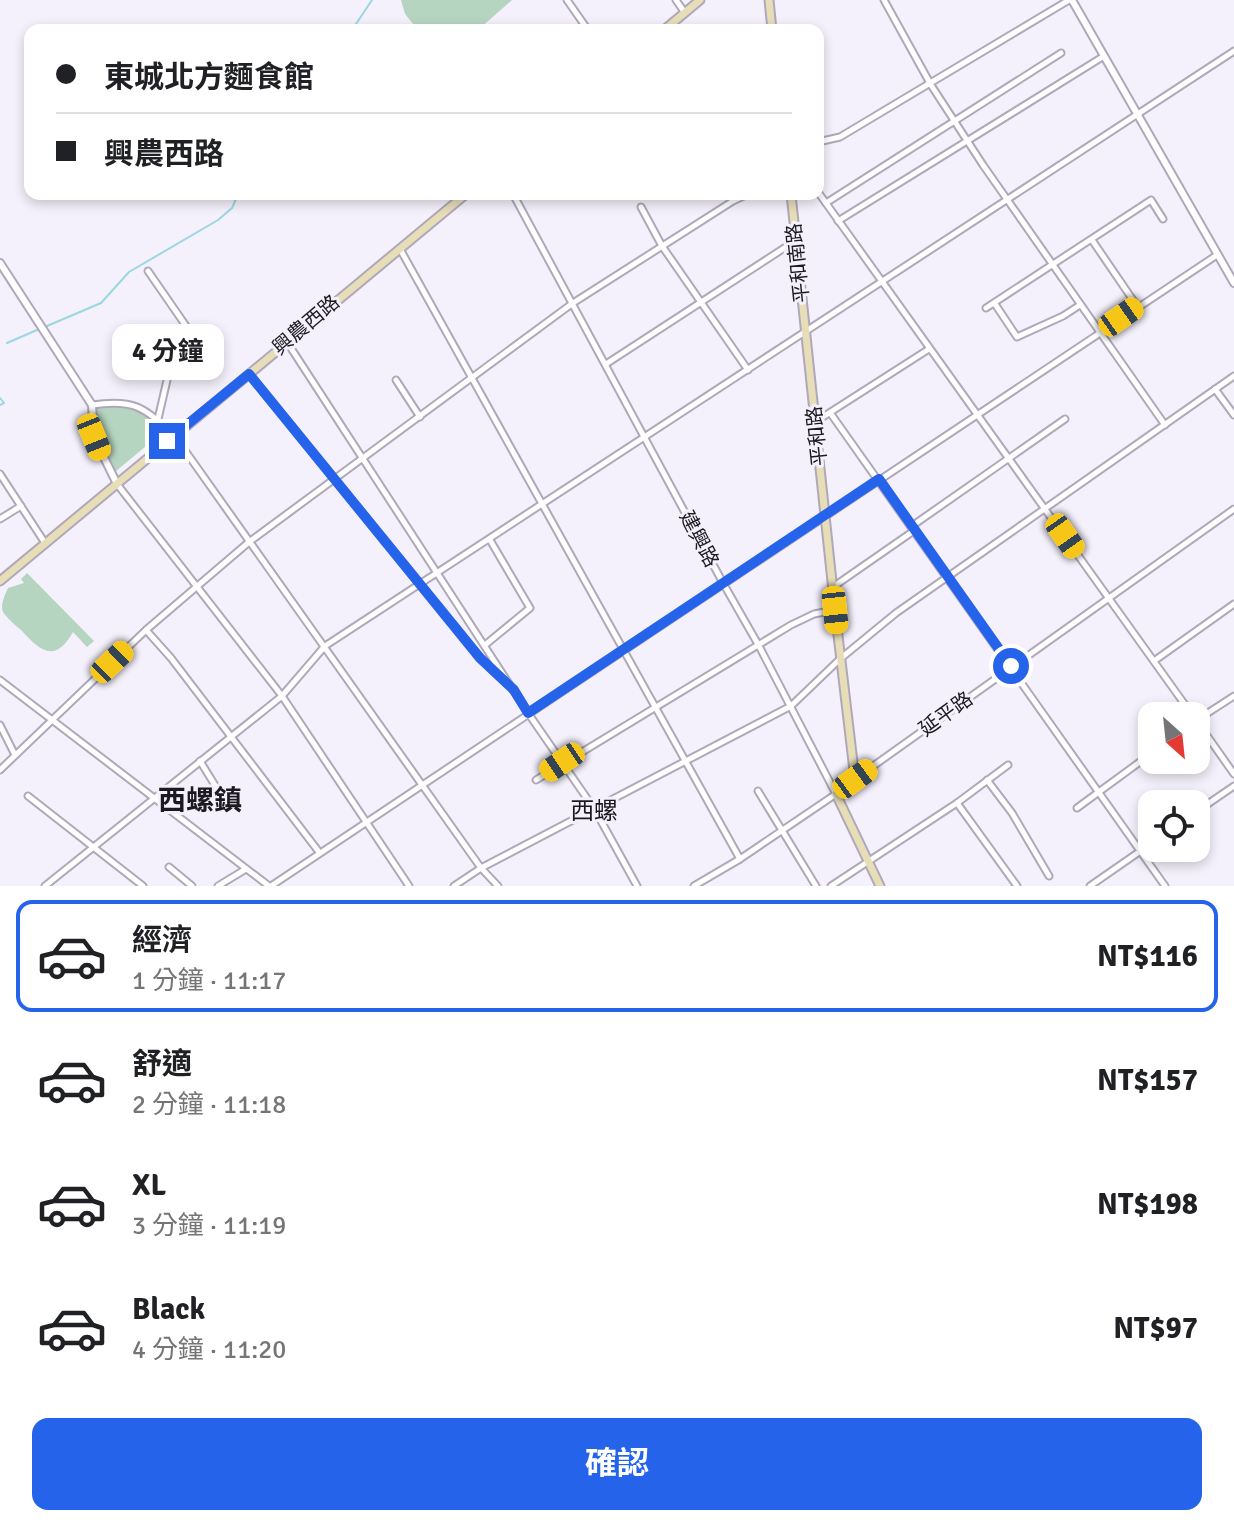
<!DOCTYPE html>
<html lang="zh-TW">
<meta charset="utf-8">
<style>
body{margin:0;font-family:Signika,"Noto Sans TC",sans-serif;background:#f2f2f2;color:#202124;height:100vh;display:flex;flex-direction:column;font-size:30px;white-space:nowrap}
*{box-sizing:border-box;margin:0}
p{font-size:26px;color:#757577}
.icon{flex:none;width:44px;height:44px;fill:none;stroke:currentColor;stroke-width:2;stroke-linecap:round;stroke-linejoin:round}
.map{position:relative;height:886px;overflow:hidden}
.side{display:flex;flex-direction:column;background:#fff;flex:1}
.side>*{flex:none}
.top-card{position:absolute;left:24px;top:24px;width:800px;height:176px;border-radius:16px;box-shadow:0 4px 12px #0003;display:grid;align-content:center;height:176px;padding:0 32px;background:#fff}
.needle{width:52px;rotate:153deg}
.buttons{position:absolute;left:1138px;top:702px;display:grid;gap:16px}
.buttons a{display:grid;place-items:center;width:72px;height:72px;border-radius:16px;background:#fff;box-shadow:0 4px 12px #0003;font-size:40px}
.end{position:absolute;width:36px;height:36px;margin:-18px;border:10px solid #2563eb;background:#fff;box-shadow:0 0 0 4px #fff}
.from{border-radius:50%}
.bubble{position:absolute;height:56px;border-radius:16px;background:#fff;box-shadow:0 4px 12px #0003;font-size:26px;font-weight:700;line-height:56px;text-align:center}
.car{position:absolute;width:24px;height:48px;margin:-24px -12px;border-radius:10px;box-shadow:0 0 6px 2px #0007;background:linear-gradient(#f5c518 24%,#345 0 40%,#f5c518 0 76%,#345 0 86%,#f5c518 0)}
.top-card b{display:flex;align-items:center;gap:28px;height:76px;font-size:30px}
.top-card b+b{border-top:2px solid #e0e0e0}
.top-card i{width:20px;height:20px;background:#202124}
ul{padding:14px 0 0;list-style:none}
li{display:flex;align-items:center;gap:24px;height:112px;margin:0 16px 12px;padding:0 16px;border:4px solid transparent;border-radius:16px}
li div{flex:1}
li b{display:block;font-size:30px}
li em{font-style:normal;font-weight:700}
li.active{border-color:#2563eb}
li>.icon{width:72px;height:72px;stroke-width:1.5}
.primary-button{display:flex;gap:16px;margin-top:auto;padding:16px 32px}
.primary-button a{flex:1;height:92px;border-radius:16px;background:#2563eb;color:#fff;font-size:32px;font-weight:700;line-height:92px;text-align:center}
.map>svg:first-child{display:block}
.green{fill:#b6d5c1}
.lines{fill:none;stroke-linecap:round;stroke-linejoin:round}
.stream{stroke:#9ad7e0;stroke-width:2}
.minor-casing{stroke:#afa8ba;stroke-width:9}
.tertiary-casing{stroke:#afa8ba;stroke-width:10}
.secondary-casing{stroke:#afa8ba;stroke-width:11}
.minor{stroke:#fff;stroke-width:5}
.tertiary{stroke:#fff;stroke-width:6}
.secondary{stroke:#e7deb8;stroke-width:7}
.route{stroke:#2563eb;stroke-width:10}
.labels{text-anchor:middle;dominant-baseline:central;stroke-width:6;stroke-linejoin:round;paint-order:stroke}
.street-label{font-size:20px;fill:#1c1a20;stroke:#f5f1fc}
.quarter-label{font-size:24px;fill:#1c1a20;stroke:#f5f1fc}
.district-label{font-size:28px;font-weight:bold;fill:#1c1a20;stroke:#f5f1fc}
</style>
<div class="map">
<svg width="1234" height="886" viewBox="0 0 1234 886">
<rect width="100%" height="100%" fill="#f5f1fc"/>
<g class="green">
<path d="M 401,0 L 512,0 L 478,30 L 418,30 L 405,14 Z"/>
<path d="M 119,405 L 144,413 L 164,431 L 115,472 L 100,437 L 95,408 Z"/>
<path d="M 27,573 L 94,641 L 87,647 L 73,632 C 55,664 40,651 21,630 C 15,625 7,618 3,612 C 0,604 5,595 8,588 L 24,583 L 21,579 Z"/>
</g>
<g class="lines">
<g class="stream">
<path d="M 352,30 L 372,0"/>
<path d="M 47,326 L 101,303 L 129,272 L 218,220 L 232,208 L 238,194"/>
<path d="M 7,343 L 37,330"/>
<path d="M 0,398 L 4,403 L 0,405"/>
</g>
<g class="minor-casing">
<g id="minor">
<path d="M 567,0 L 588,30"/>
<path d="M 676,0 L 685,13"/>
<path d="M 884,0 L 931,85 L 983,165 L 1165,425"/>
<path d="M 818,142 L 840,137 L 1069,0"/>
<path d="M 818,192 L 1193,716"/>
<path d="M 513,194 L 723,583 L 759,646 L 836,794 L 740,859 L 694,886"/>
<path d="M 826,203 L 1061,53"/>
<path d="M 641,207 L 662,246 L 748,370"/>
<path d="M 838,221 L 1104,56"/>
<path d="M 1092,240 L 1137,306"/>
<path d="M 400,249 L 740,859"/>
<path d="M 148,271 L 186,326 L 174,350 L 158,419"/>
<path d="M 995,304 L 1017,337 L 1063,316 L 1080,305"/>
<path d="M 986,308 L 1151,200 L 1163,219"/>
<path d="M 287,342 L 528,713 L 595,810 L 637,886"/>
<path d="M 606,364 L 795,241"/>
<path d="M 249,374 L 480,658 L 507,684"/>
<path d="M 396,380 L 420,417"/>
<path d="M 1215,389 L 1234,415"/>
<path d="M 92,405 C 135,399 143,407 174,435 L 481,868 L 498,886"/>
<path d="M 831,414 L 1165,886"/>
<path d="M 815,422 L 929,349"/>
<path d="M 0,474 L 45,543"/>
<path d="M 117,484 L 282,696 L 409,886"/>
<path d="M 0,519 L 21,506"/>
<path d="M 912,526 L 1065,419"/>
<path d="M 833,587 L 915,530"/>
<path d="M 146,630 L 171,658 L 319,852"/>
<path d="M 485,645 L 530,608 L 490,540"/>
<path d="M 1154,661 L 1234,604"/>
<path d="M 0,680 L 269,886"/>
<path d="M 1196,720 L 1234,774"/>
<path d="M 1197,720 L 1234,696"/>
<path d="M 0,725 L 15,755"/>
<path d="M 200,761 L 224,800"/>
<path d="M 0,770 L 146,630 L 249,542 L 573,303 L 733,201 L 748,194"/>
<path d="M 855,779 L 1234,509"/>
<path d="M 536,780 L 791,625 L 814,614 L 835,610"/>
<path d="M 987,780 L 1012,813 L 1049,876"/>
<path d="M 758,791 L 816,886"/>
<path d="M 28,796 L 143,886"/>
<path d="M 957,803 L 1017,886"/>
<path d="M 1077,808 L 1152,753"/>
<path d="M 1196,812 L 1234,786"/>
<path d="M 169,867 L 192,886"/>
<path d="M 45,886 L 282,696 L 325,646 L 1234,51"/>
<path d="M 218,886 L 246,869"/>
<path d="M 271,886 L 1217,255"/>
<path d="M 454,886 L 481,868 L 791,706 L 840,659 L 896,613 L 1234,376"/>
<path d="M 831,886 L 957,803 L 1008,765"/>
<path d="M 1090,886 L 1152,843"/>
</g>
</g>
<g class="tertiary-casing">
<g id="tertiary">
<path d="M 1072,0 L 1234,283"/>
<path d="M 0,263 L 92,405 L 94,437 L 117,484"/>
</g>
</g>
<g class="secondary-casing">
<g id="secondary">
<path d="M 769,0 L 772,30"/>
<path d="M 664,30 L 700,0"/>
<path d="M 791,194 L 835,610 L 855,779 L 836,794 L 880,886"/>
<path d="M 0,581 L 466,194"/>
</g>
</g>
<use href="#minor" class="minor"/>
<use href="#tertiary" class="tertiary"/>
<use href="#secondary" class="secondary"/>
</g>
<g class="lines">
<path class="route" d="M 167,441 L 249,374 L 480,658 L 514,690 L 528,713 L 879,479 L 1011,666"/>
</g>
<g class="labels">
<g class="street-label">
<text transform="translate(798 263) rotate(-96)">平和南路</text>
<text transform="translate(306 325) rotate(-40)">興農西路</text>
<text transform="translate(817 436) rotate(-96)">平和路</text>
<text transform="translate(699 539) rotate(62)">建興路</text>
<text transform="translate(946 714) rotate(-36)">延平路</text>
</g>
<g class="quarter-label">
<text x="594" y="811">西螺</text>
</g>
<g class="district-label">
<text x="200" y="801">西螺鎮</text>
</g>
</g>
</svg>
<div class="buttons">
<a><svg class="needle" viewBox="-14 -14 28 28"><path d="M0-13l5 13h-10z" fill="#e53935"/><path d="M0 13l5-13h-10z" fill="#757577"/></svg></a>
<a><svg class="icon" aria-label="locate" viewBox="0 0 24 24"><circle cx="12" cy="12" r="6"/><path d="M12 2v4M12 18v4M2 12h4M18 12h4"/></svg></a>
</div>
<i class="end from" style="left:1011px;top:666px"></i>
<i class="end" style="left:167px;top:441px"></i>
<div class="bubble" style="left:112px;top:324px;width:112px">4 分鐘</div>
<i class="car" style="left:1121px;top:317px;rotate:55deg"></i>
<i class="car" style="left:94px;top:437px;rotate:158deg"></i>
<i class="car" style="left:1065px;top:536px;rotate:145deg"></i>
<i class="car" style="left:835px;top:610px;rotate:174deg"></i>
<i class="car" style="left:112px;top:662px;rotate:46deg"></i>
<i class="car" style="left:562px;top:762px;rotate:236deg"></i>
<i class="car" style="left:855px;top:779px;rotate:54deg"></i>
<div class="top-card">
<b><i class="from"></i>東城北方麵食館</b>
<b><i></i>興農西路</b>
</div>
</div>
<section class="side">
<ul>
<li class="active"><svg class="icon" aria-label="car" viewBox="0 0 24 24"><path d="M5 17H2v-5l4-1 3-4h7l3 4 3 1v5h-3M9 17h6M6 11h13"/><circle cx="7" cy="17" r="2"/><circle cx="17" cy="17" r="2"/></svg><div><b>經濟</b><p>1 分鐘 · 11:17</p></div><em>NT$116</em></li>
<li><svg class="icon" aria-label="car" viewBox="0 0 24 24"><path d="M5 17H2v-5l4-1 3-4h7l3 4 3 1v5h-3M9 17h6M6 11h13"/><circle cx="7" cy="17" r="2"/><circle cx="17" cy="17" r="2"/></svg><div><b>舒適</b><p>2 分鐘 · 11:18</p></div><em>NT$157</em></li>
<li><svg class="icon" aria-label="car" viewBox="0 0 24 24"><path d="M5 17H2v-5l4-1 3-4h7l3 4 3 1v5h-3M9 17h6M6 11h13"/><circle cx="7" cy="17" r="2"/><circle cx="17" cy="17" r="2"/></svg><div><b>XL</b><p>3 分鐘 · 11:19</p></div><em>NT$198</em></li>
<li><svg class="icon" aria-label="car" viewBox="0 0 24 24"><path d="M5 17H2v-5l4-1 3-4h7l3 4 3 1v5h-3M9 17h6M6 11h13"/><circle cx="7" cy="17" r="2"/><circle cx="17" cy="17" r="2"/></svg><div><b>Black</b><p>4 分鐘 · 11:20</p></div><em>NT$97</em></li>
</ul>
<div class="primary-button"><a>確認</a></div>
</section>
